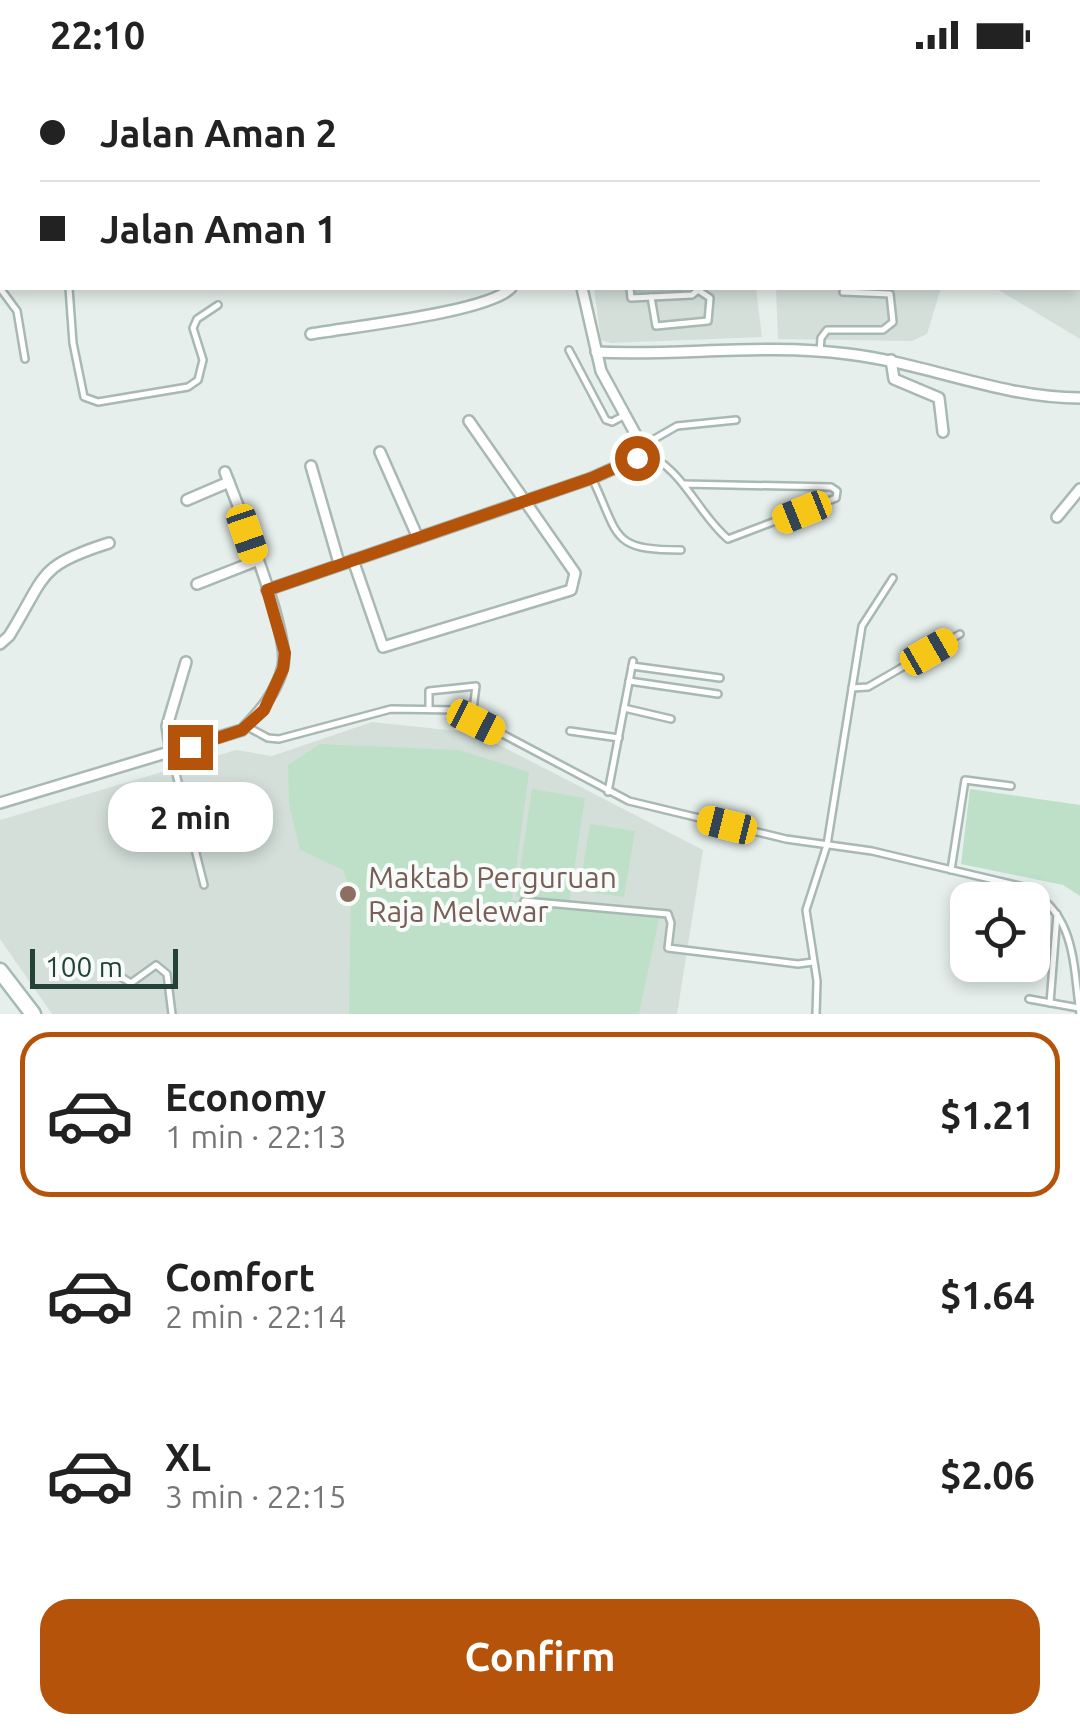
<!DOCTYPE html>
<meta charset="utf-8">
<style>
body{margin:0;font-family:Ubuntu,sans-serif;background:#f6f6f6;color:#222;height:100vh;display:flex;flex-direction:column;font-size:38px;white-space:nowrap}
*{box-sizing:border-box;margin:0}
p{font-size:32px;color:#767676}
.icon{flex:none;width:55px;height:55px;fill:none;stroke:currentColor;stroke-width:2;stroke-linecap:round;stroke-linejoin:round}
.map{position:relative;height:944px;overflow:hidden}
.sheet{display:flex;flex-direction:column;background:#fff;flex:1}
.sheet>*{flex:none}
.top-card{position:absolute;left:0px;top:0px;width:1080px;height:220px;box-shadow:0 5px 15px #0003;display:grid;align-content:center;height:220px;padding:0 40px;background:#fff}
.buttons{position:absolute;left:950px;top:812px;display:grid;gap:20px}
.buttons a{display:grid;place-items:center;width:100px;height:100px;border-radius:20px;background:#fff;box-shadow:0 5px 15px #0003;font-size:50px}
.scale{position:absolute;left:30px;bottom:25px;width:148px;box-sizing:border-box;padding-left:10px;border:5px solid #24423a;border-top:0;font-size:28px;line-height:35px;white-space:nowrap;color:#24423a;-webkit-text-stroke:8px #f7fbf9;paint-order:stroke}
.end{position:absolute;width:45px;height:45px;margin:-22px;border:12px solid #b45309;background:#fff;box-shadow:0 0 0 5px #fff}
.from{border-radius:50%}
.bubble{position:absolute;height:70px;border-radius:30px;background:#fff;box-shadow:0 5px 15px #0003;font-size:32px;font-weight:700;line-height:70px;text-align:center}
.car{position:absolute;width:30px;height:60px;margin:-30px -15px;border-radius:12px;box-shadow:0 0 8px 2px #0007;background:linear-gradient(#f5c518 24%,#345 0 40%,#f5c518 0 76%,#345 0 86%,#f5c518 0)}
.top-card b{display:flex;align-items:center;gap:35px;height:95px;font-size:38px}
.top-card b+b{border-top:2px solid #e0e0e0}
.top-card i{width:25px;height:25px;background:#222}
ul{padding:18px 0 0;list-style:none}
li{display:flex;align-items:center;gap:30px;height:165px;margin:0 20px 15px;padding:0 20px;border:5px solid transparent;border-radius:30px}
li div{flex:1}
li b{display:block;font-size:38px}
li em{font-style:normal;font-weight:700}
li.active{border-color:#b45309}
li>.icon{width:90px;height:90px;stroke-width:1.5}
.action{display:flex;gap:20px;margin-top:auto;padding:20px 40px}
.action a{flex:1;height:115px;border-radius:30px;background:#b45309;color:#fff;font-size:40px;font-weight:700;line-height:115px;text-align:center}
.status{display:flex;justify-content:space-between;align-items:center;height:70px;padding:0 50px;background:#fff;direction:ltr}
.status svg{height:28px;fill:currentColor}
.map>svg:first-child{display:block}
.built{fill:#d4dfda}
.green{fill:#bfe0c8}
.building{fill:#bbcac4;stroke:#b8c9c2;stroke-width:2.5}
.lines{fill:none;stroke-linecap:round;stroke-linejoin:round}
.lane-casing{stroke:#a8b8b2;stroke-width:10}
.street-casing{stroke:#a8b8b2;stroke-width:14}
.secondary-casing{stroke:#a4bbb3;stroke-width:19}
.lane{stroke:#fff;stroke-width:5}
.street{stroke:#fff;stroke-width:9}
.secondary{stroke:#fff;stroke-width:14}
.route{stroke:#b45309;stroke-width:12}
.education-dot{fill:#8d6e63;stroke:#f7fbf9;stroke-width:4}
.labels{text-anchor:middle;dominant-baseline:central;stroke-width:8;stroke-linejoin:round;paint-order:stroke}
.education-label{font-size:30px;fill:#785e54;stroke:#f7fbf9;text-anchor:start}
</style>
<div class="status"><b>22:10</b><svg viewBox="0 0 49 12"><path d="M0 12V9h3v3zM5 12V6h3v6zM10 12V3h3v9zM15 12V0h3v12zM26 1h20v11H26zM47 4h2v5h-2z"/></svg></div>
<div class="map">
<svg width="1080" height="944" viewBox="0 0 1080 944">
<rect width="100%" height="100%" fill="#e6efeb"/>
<g class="built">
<path d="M 741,0 L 1080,0 L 1080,269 L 995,218 L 1078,218 L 1078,2 Z"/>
<path d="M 594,218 L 756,218 L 762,267 L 611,273 L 601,270 Z"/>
<path d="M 776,218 L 941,218 L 927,264 L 912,271 L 778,269 Z"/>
<path d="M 372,652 L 476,663 L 703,780 L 677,944 L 52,944 L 0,869 L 0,750 L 236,680 L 272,686 Z"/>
</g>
<g class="green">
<path d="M 320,674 L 458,680 L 529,702 L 512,830 L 554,833 L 516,826 L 532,719 L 585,728 L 569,834 L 661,840 L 639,944 L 349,944 L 351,820 L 343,800 L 300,780 L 289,734 L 288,695 Z"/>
<path d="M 970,719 L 1080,735 L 1080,826 L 1063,815 L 961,794 Z"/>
<path d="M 590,754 L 635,761 L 624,827 L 579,821 Z"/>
</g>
<path class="building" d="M 635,218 L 682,218 L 682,221 L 635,225 Z"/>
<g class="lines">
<g class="lane-casing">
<g id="lane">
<path d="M 781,2 L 782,0"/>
<path d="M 1018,2 L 1019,0"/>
<path d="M 1078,101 L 1080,103"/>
<path d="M 1078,184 L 1080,180"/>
<path d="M 0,218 L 17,241 L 25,289"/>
<path d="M 69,218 L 73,273 L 84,327 L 98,332 L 188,317 L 198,310 L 203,290 L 193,258 L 197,249 L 218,235"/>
<path d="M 630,218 L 631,228 L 692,225 L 698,220"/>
<path d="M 651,227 L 656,256 L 708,251 L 710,228 L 698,220"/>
<path d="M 569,280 L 606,350 L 612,352 L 625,345"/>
<path d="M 820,281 L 821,268 L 827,260 L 883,260 L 893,252 L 890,224 L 843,222"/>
<path d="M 642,376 L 677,356 L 736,350"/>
<path d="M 642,382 C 683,397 697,443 728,469 L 836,428 L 837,421 L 831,417 L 684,414"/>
<path d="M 592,408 C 620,467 610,480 681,480"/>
<path d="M 632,596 L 720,608"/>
<path d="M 629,611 L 718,624"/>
<path d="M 852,618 L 868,617 L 960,564"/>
<path d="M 429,637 L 429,621 L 476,616 L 472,647"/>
<path d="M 624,638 L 671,649"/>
<path d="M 246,656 L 268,668 L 279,669 L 391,639 L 457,640 L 629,731 L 786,769 L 872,781 L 1024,817 C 1076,842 1073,893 1080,944"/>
<path d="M 570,661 L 619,668"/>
<path d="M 171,684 L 204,815"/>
<path d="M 608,722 L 633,591"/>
<path d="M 951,800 L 965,710 L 1011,716"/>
<path d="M 524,831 L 668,844 L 671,853 L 668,878 L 798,894 L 813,892"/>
<path d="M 116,904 L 131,913 L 156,895 L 167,904 L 172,944"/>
<path d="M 1029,929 L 1079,938"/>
<path d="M 1050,933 L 1057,844"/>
<path d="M 816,944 L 817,911 L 806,840 L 827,775 L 862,556 L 893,508"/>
</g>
</g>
<g class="street-casing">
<g id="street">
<path d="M 183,2 L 190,2"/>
<path d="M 203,2 L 203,0"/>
<path d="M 291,2 L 292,0"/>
<path d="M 311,264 C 351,257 488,242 511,218"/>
<path d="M 596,282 C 679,286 765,273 848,284 C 926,293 1001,328 1080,328"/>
<path d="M 891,290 L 894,309 L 939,328 L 943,362"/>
<path d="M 380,382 L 418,468"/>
<path d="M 311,396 L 339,493"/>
<path d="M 187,430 L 229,412"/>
<path d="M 1057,447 L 1080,419"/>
<path d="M 353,490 L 383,577 L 571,520 L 575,503 L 469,351"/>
<path d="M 197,514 L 256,491"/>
<path d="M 267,520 L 592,408 L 637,388 L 642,376 L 601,301 L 582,218"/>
<path d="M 0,574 L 9,566 C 47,505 36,496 109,473"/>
<path d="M 171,684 L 167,656 L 186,592"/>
<path d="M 0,733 L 242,660 C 260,642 277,622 283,596 C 290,562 239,439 225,402"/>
</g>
</g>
<g class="secondary-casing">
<g id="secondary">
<path d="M 18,0 L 29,2"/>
<path d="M 550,2 L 553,0"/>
<path d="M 0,901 L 33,944"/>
</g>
</g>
<use href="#lane" class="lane"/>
<use href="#street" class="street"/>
<use href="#secondary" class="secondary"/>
</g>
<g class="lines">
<path class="route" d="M 190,677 L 242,660 L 264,640 L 283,599 L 285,583 L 267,520 L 592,408 L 637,388"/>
</g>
<circle class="education-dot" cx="348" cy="824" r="10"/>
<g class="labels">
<g class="education-label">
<text x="368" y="807">Maktab Perguruan<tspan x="368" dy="34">Raja Melewar</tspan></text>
</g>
</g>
</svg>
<div class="buttons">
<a><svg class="icon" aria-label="locate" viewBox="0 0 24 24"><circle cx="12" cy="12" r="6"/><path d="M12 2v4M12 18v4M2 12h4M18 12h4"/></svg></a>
</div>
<div class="scale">100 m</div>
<i class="end from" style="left:637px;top:388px"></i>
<i class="end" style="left:190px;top:677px"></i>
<div class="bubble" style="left:108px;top:712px;width:165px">2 min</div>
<i class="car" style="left:802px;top:442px;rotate:248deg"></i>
<i class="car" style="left:247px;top:464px;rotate:161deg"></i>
<i class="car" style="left:929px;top:582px;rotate:60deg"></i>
<i class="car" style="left:476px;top:652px;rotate:117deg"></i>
<i class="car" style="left:727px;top:755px;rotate:284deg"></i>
<div class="top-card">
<b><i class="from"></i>Jalan Aman 2</b>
<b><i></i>Jalan Aman 1</b>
</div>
</div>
<section class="sheet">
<ul>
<li class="active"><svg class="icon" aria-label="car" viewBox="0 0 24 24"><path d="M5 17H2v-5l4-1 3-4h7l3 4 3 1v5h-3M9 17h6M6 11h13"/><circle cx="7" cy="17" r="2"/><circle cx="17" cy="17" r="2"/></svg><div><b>Economy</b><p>1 min · 22:13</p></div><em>$1.21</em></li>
<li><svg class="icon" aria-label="car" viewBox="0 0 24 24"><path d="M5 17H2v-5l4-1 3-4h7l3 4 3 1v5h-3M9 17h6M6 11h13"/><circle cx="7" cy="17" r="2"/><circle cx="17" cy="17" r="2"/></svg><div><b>Comfort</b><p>2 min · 22:14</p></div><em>$1.64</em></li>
<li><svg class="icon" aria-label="car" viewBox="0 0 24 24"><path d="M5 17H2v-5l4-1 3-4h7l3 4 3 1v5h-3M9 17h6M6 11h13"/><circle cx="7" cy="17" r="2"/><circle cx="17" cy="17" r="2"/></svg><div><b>XL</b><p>3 min · 22:15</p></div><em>$2.06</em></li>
</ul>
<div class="action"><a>Confirm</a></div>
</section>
